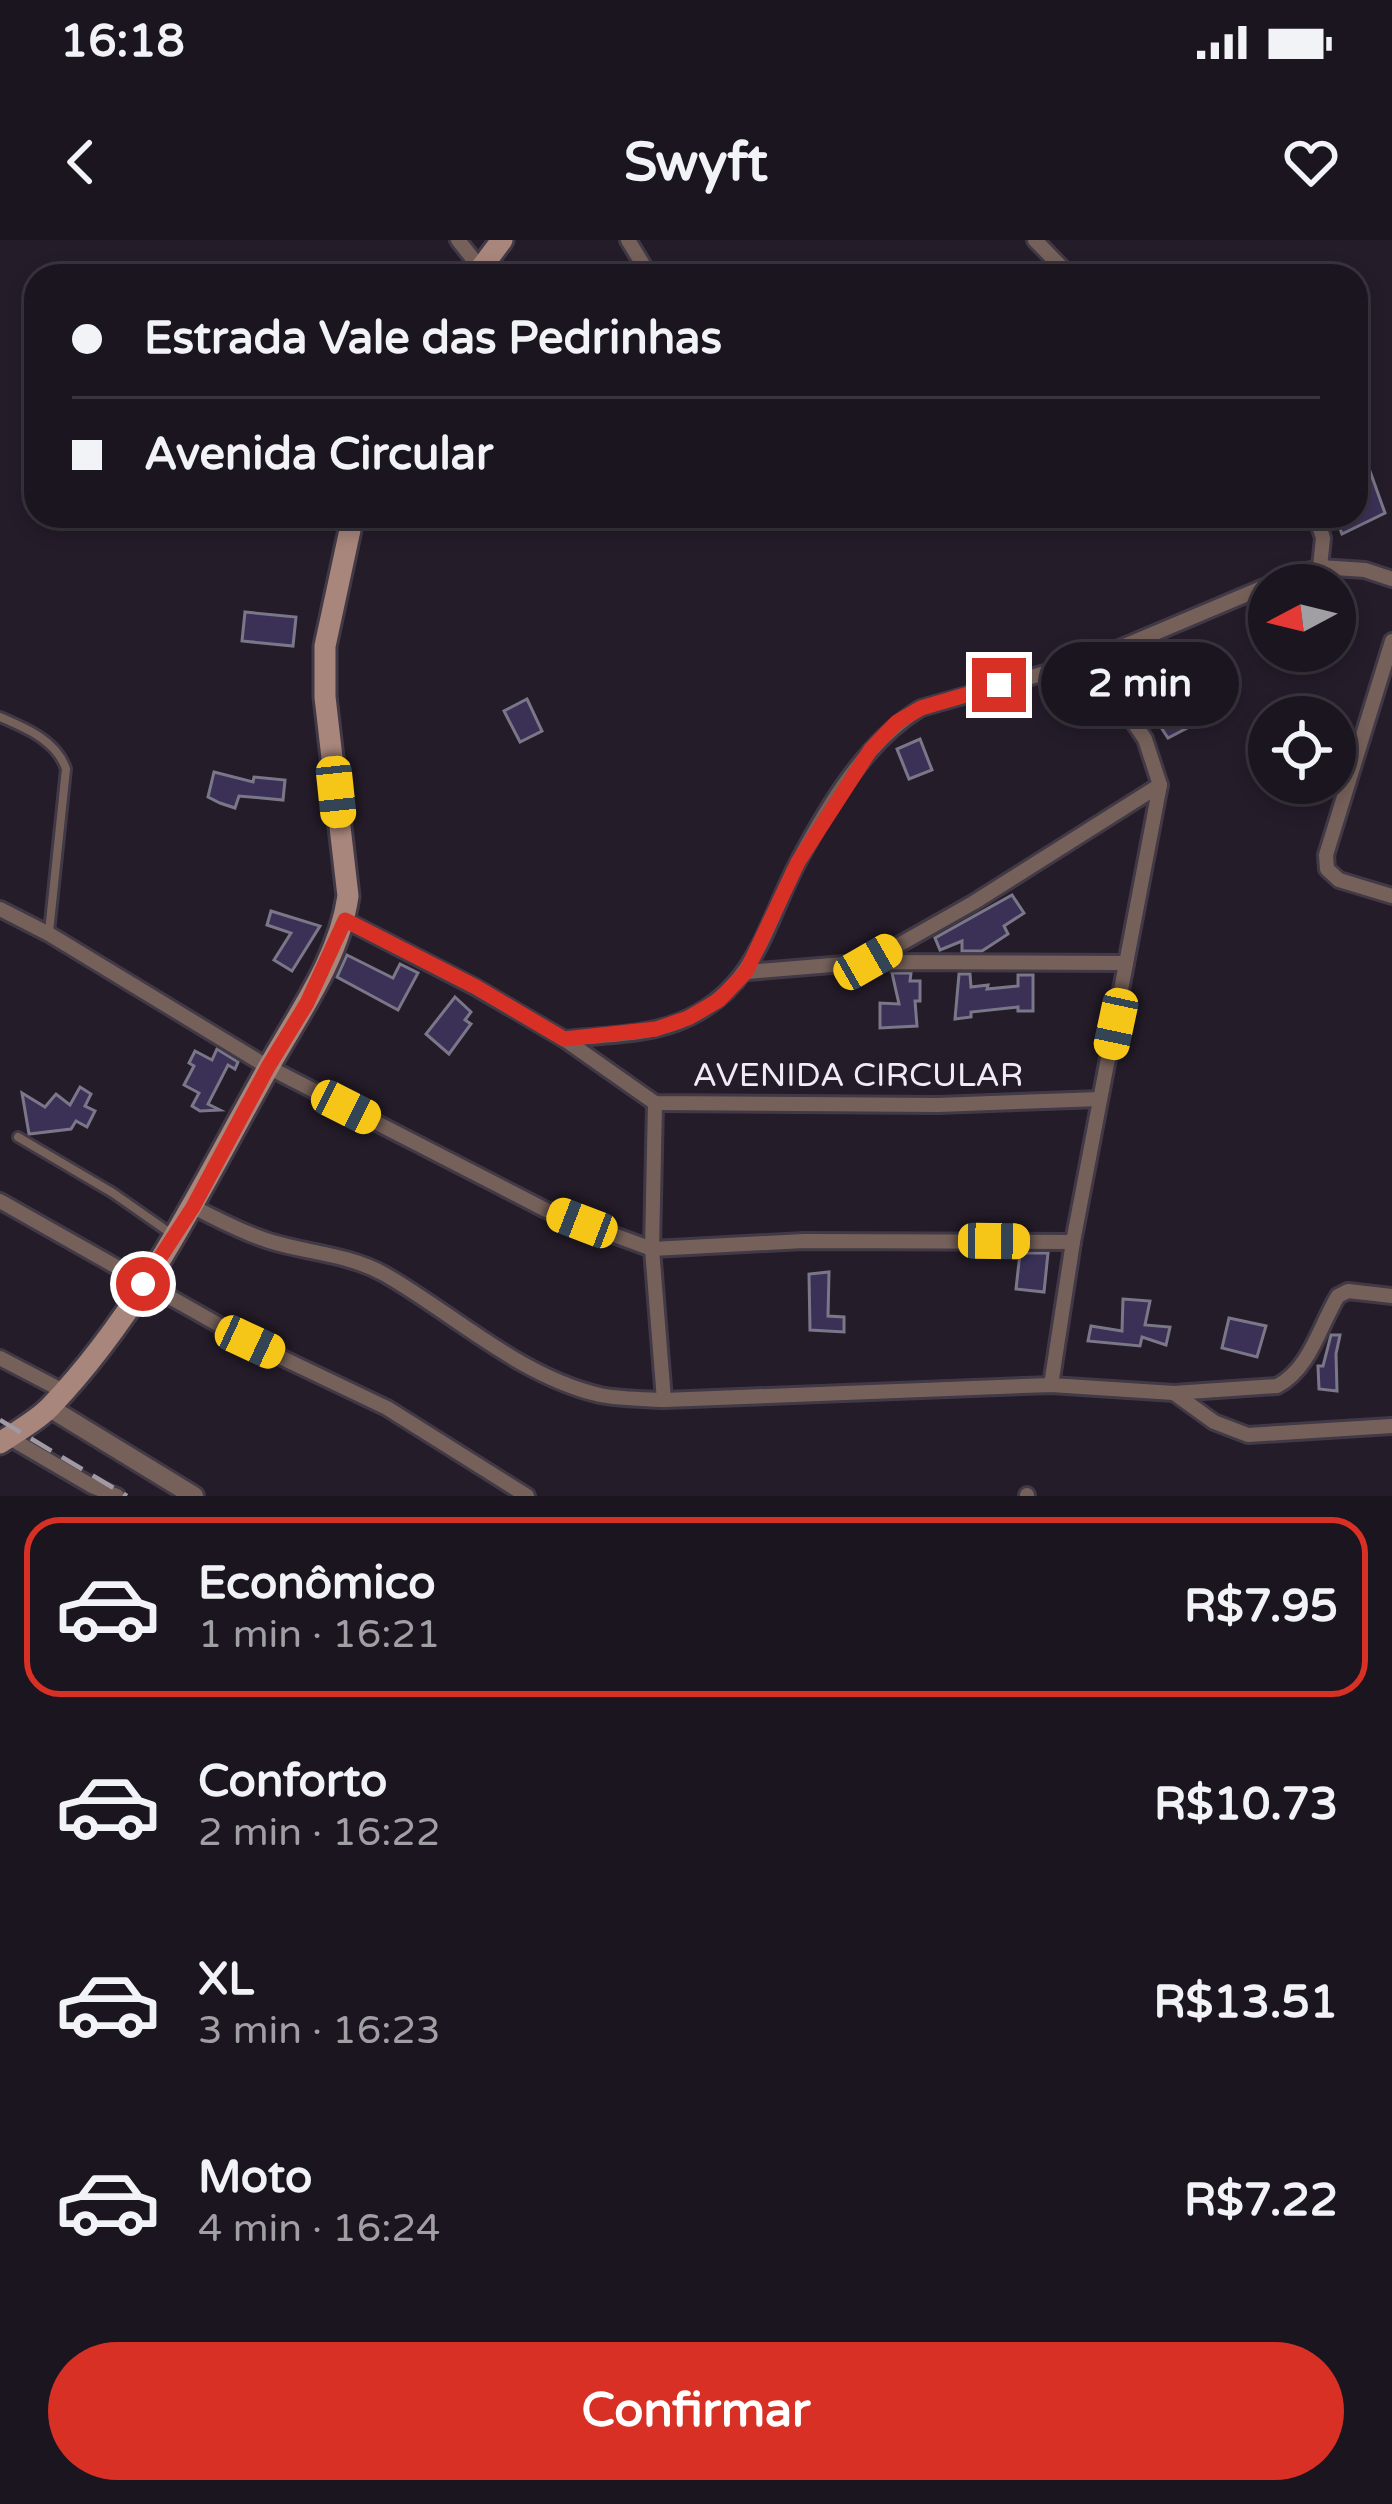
<!DOCTYPE html>
<html lang="pt">
<meta charset="utf-8">
<style>
body{margin:0;font-family:"Varela Round",sans-serif;background:#28222c;color:#f1f3f6;height:100vh;display:flex;flex-direction:column;font-size:45px;white-space:nowrap}
*{box-sizing:border-box;margin:0}
p{font-size:39px;color:#a09fa4}
.icon{flex:none;width:66px;height:66px;fill:none;stroke:currentColor;stroke-width:2;stroke-linecap:round;stroke-linejoin:round}
.map{position:relative;height:1256px;overflow:hidden}
.side{display:flex;flex-direction:column;background:#1b151f;flex:1}
.side>*{flex:none}
.guide{position:absolute;left:24px;top:24px;width:1344px;height:264px;border-radius:36px;box-shadow:0 6px 18px #0003,0 0 0 3px #39343d;display:grid;align-content:center;height:264px;padding:0 48px;background:#1b151f}
.needle{width:78px;rotate:263deg}
.controls{position:absolute;left:1248px;top:324px;display:grid;gap:24px}
.controls a{display:grid;place-items:center;width:108px;height:108px;border-radius:50%;background:#1b151f;box-shadow:0 6px 18px #0003,0 0 0 3px #39343d;font-size:60px}
.end{position:absolute;width:54px;height:54px;margin:-27px;border:15px solid #d93025;background:#fff;box-shadow:0 0 0 6px #fff}
.from{border-radius:50%}
.bubble{position:absolute;height:84px;border-radius:42px;background:#1b151f;box-shadow:0 6px 18px #0003,0 0 0 3px #39343d;font-size:39px;font-weight:800;line-height:84px;text-align:center}
.car{position:absolute;width:36px;height:72px;margin:-36px -18px;border-radius:15px;box-shadow:0 0 9px 3px #0007;background:linear-gradient(#f5c518 24%,#345 0 40%,#f5c518 0 76%,#345 0 86%,#f5c518 0)}
.guide b{display:flex;align-items:center;gap:42px;height:114px;font-size:45px}
.guide b+b{border-top:3px solid #39343d}
.guide i{width:30px;height:30px;background:#f1f3f6}
ul{padding:21px 0 0;list-style:none}
li{display:flex;align-items:center;gap:36px;height:180px;margin:0 24px 18px;padding:0 24px;border:6px solid transparent;border-radius:36px}
li div{flex:1}
li b{display:block;font-size:45px}
li em{font-style:normal;font-weight:800}
li.on{border-color:#d93025}
li>.icon{width:108px;height:108px;stroke-width:1.5}
.primary-button{display:flex;gap:24px;margin-top:auto;padding:24px 48px}
.primary-button a{flex:1;height:138px;border-radius:72px;background:#d93025;color:#fff;font-size:48px;font-weight:800;line-height:138px;text-align:center}
.status{display:flex;justify-content:space-between;align-items:center;height:84px;padding:0 60px;background:#1b151f;direction:ltr}
.status svg{height:33px;fill:currentColor}
header{display:flex;justify-content:space-between;align-items:center;height:156px;padding:0 48px;background:#1b151f;font-size:54px;font-weight:800}
.map>svg:first-child{display:block}
.building{fill:#3b3157;stroke:#7a7788;stroke-width:3}
.lines{fill:none;stroke-linecap:round;stroke-linejoin:round}
.service-casing{stroke:#413946;stroke-width:14}
.minor-casing{stroke:#413946;stroke-width:20}
.tertiary-casing{stroke:#413946;stroke-width:24}
.secondary-casing{stroke:#413946;stroke-width:27}
.service{stroke:#76615a;stroke-width:8}
.minor{stroke:#76615a;stroke-width:14}
.tertiary{stroke:#76615a;stroke-width:18}
.secondary{stroke:#a8867b;stroke-width:21}
.rail{stroke:#a19aa5;stroke-width:4.5;stroke-dasharray:24 12;stroke-linecap:butt}
.route{stroke:#d93025;stroke-width:15}
.labels{text-anchor:middle;dominant-baseline:central;stroke-width:9;stroke-linejoin:round;paint-order:stroke}
.street-label{font-size:33px;fill:#f1ebf5;stroke:#241c29}
</style>
<div class="status"><b>16:18</b><svg viewBox="0 0 49 12"><path d="M0 12V9h3v3zM5 12V6h3v6zM10 12V3h3v9zM15 12V0h3v12zM26 1h20v11H26zM47 4h2v5h-2z"/></svg></div>
<header><svg class="icon" aria-label="back" viewBox="0 0 24 24"><path d="M15 5l-7 7 7 7"/></svg>Swyft<svg class="icon" aria-label="heart" viewBox="0 0 24 24"><path d="M12 20l-8-8c-3-5 5-10 8-4 3-6 11-1 8 4z"/></svg></header>
<div class="map">
<svg width="1392" height="1256" viewBox="0 0 1392 1256">
<rect width="100%" height="100%" fill="#241c29"/>
<g class="building">
<path d="M 1366,220 L 1385,273 L 1342,294 L 1335,276 L 1356,276 L 1356,224 Z"/>
<path d="M 245,372 L 296,377 L 293,406 L 242,401 Z"/>
<path d="M 527,459 L 542,491 L 520,502 L 504,471 Z"/>
<path d="M 1179,459 L 1189,487 L 1168,498 L 1153,475 Z"/>
<path d="M 920,499 L 932,530 L 909,539 L 897,509 Z"/>
<path d="M 214,532 L 253,542 L 254,537 L 285,540 L 283,560 L 239,556 L 235,568 L 220,563 L 208,557 Z"/>
<path d="M 1012,655 L 1024,673 L 1004,686 L 1008,694 L 982,711 L 962,711 L 962,701 L 940,710 L 935,698 Z"/>
<path d="M 271,671 L 320,686 L 292,731 L 274,720 L 291,693 L 267,685 Z"/>
<path d="M 347,715 L 393,738 L 400,724 L 418,733 L 398,770 L 337,737 Z"/>
<path d="M 892,733 L 911,733 L 910,741 L 920,741 L 920,761 L 915,761 L 917,786 L 880,788 L 880,763 L 899,764 Z"/>
<path d="M 959,734 L 970,734 L 971,747 L 988,745 L 987,749 L 1018,746 L 1018,735 L 1033,735 L 1033,771 L 1018,771 L 1018,767 L 971,772 L 971,777 L 955,779 Z"/>
<path d="M 455,757 L 471,772 L 465,780 L 471,784 L 449,814 L 426,794 Z"/>
<path d="M 217,809 L 238,822 L 235,829 L 228,825 L 208,864 L 220,870 L 200,871 L 192,866 L 199,853 L 184,845 L 194,826 L 189,823 L 195,811 L 212,820 Z"/>
<path d="M 80,847 L 91,854 L 85,866 L 95,871 L 87,887 L 76,881 L 71,889 L 29,894 L 22,853 L 45,867 L 56,854 L 70,865 Z"/>
<path d="M 1020,1013 L 1048,1013 L 1044,1052 L 1016,1049 Z"/>
<path d="M 829,1032 L 828,1076 L 844,1077 L 844,1092 L 810,1090 L 809,1034 Z"/>
<path d="M 1123,1059 L 1150,1061 L 1145,1085 L 1170,1087 L 1166,1105 L 1142,1097 L 1140,1106 L 1088,1101 L 1091,1086 L 1122,1091 Z"/>
<path d="M 1229,1078 L 1266,1086 L 1257,1117 L 1222,1108 Z"/>
<path d="M 1331,1095 L 1340,1095 L 1336,1114 L 1337,1151 L 1319,1149 L 1318,1126 L 1323,1126 Z"/>
</g>
<g class="lines">
<g class="service-casing">
<g id="service">
<path d="M 0,477 C 26,488 57,501 66,529 L 49,692"/>
<path d="M 18,897 L 113,953 L 173,995"/>
</g>
</g>
<g class="minor-casing">
<g id="minor">
<path d="M 458,0 L 481,29"/>
<path d="M 628,0 L 650,36"/>
<path d="M 1035,0 L 1070,36"/>
<path d="M 1316,276 L 1323,298 L 1320,327"/>
<path d="M 1392,401 L 1326,615 L 1327,629 L 1339,640 L 1392,656"/>
<path d="M 0,669 L 49,694 L 268,827 L 546,970 L 652,1009 L 804,1001 L 1073,1002"/>
<path d="M 345,680 L 475,747 L 564,799 L 655,863 L 938,865 L 1100,859"/>
<path d="M 872,720 L 973,663 L 1160,545"/>
<path d="M 747,732 L 868,722 L 1126,723"/>
<path d="M 564,799 C 605,795 652,796 690,777 C 756,745 766,684 797,624 C 827,567 866,501 921,468 L 1091,420 L 1283,339 L 1320,327 L 1365,330 L 1392,339"/>
<path d="M 655,863 L 652,1009 L 664,1160"/>
<path d="M 0,961 L 251,1103 L 387,1168 L 527,1256"/>
<path d="M 193,967 C 218,979 243,993 269,1001 C 307,1013 348,1014 384,1034 C 454,1074 519,1136 600,1155 C 620,1159 643,1159 664,1160 L 1051,1145 L 1174,1153 L 1277,1146 C 1310,1129 1319,1087 1338,1056 L 1348,1051 L 1392,1056"/>
<path d="M 0,1118 L 63,1151"/>
<path d="M 1051,1145 L 1073,1002 L 1160,545 L 1145,499 L 1091,420"/>
<path d="M 1174,1153 L 1214,1182 L 1248,1195 L 1392,1186"/>
<path d="M 8,1197 L 92,1246 L 117,1256"/>
<path d="M 1027,1256 L 1027,1255"/>
</g>
</g>
<g class="tertiary-casing">
<path id="tertiary" d="M 50,1168 L 194,1256"/>
</g>
<g class="secondary-casing">
<g id="secondary">
<path d="M 475,36 L 502,0"/>
<path d="M 0,1203 C 17,1191 37,1181 51,1166 C 144,1069 203,943 268,828 C 298,774 339,719 348,656 L 325,457 L 325,406 L 353,276"/>
</g>
</g>
<use href="#service" class="service"/>
<use href="#minor" class="minor"/>
<use href="#tertiary" class="tertiary"/>
<use href="#secondary" class="secondary"/>
<path class="rail" d="M 0,1180 L 127,1256"/>
</g>
<g class="lines">
<path class="route" d="M 143,1044 L 193,967 L 268,827 L 307,763 L 345,680 L 476,747 L 564,799 L 656,789 L 688,778 L 719,760 L 746,732 L 798,622 L 871,509 L 897,482 L 921,468 L 999,445"/>
</g>
<g class="labels">
<g class="street-label">
<text x="858" y="835">AVENIDA CIRCULAR</text>
</g>
</g>
</svg>
<div class="controls">
<a><svg class="needle" viewBox="-14 -14 28 28"><path d="M0-13l5 13h-10z" fill="#e53935"/><path d="M0 13l5-13h-10z" fill="#a09fa4"/></svg></a>
<a><svg class="icon" aria-label="locate" viewBox="0 0 24 24"><circle cx="12" cy="12" r="6"/><path d="M12 2v4M12 18v4M2 12h4M18 12h4"/></svg></a>
</div>
<i class="end from" style="left:143px;top:1044px"></i>
<i class="end" style="left:999px;top:445px"></i>
<div class="bubble" style="left:1041px;top:402px;width:198px">2 min</div>
<i class="car" style="left:336px;top:552px;rotate:174deg"></i>
<i class="car" style="left:868px;top:722px;rotate:60deg"></i>
<i class="car" style="left:1116px;top:784px;rotate:192deg"></i>
<i class="car" style="left:346px;top:867px;rotate:117deg"></i>
<i class="car" style="left:582px;top:983px;rotate:291deg"></i>
<i class="car" style="left:994px;top:1001px;rotate:91deg"></i>
<i class="car" style="left:250px;top:1102px;rotate:115deg"></i>
<div class="guide">
<b><i class="from"></i>Estrada Vale das Pedrinhas</b>
<b><i></i>Avenida Circular</b>
</div>
</div>
<section class="side">
<ul>
<li class="on"><svg class="icon" aria-label="car" viewBox="0 0 24 24"><path d="M5 17H2v-5l4-1 3-4h7l3 4 3 1v5h-3M9 17h6M6 11h13"/><circle cx="7" cy="17" r="2"/><circle cx="17" cy="17" r="2"/></svg><div><b>Econômico</b><p>1 min · 16:21</p></div><em>R$7.95</em></li>
<li><svg class="icon" aria-label="car" viewBox="0 0 24 24"><path d="M5 17H2v-5l4-1 3-4h7l3 4 3 1v5h-3M9 17h6M6 11h13"/><circle cx="7" cy="17" r="2"/><circle cx="17" cy="17" r="2"/></svg><div><b>Conforto</b><p>2 min · 16:22</p></div><em>R$10.73</em></li>
<li><svg class="icon" aria-label="car" viewBox="0 0 24 24"><path d="M5 17H2v-5l4-1 3-4h7l3 4 3 1v5h-3M9 17h6M6 11h13"/><circle cx="7" cy="17" r="2"/><circle cx="17" cy="17" r="2"/></svg><div><b>XL</b><p>3 min · 16:23</p></div><em>R$13.51</em></li>
<li><svg class="icon" aria-label="car" viewBox="0 0 24 24"><path d="M5 17H2v-5l4-1 3-4h7l3 4 3 1v5h-3M9 17h6M6 11h13"/><circle cx="7" cy="17" r="2"/><circle cx="17" cy="17" r="2"/></svg><div><b>Moto</b><p>4 min · 16:24</p></div><em>R$7.22</em></li>
</ul>
<div class="primary-button"><a>Confirmar</a></div>
</section>
